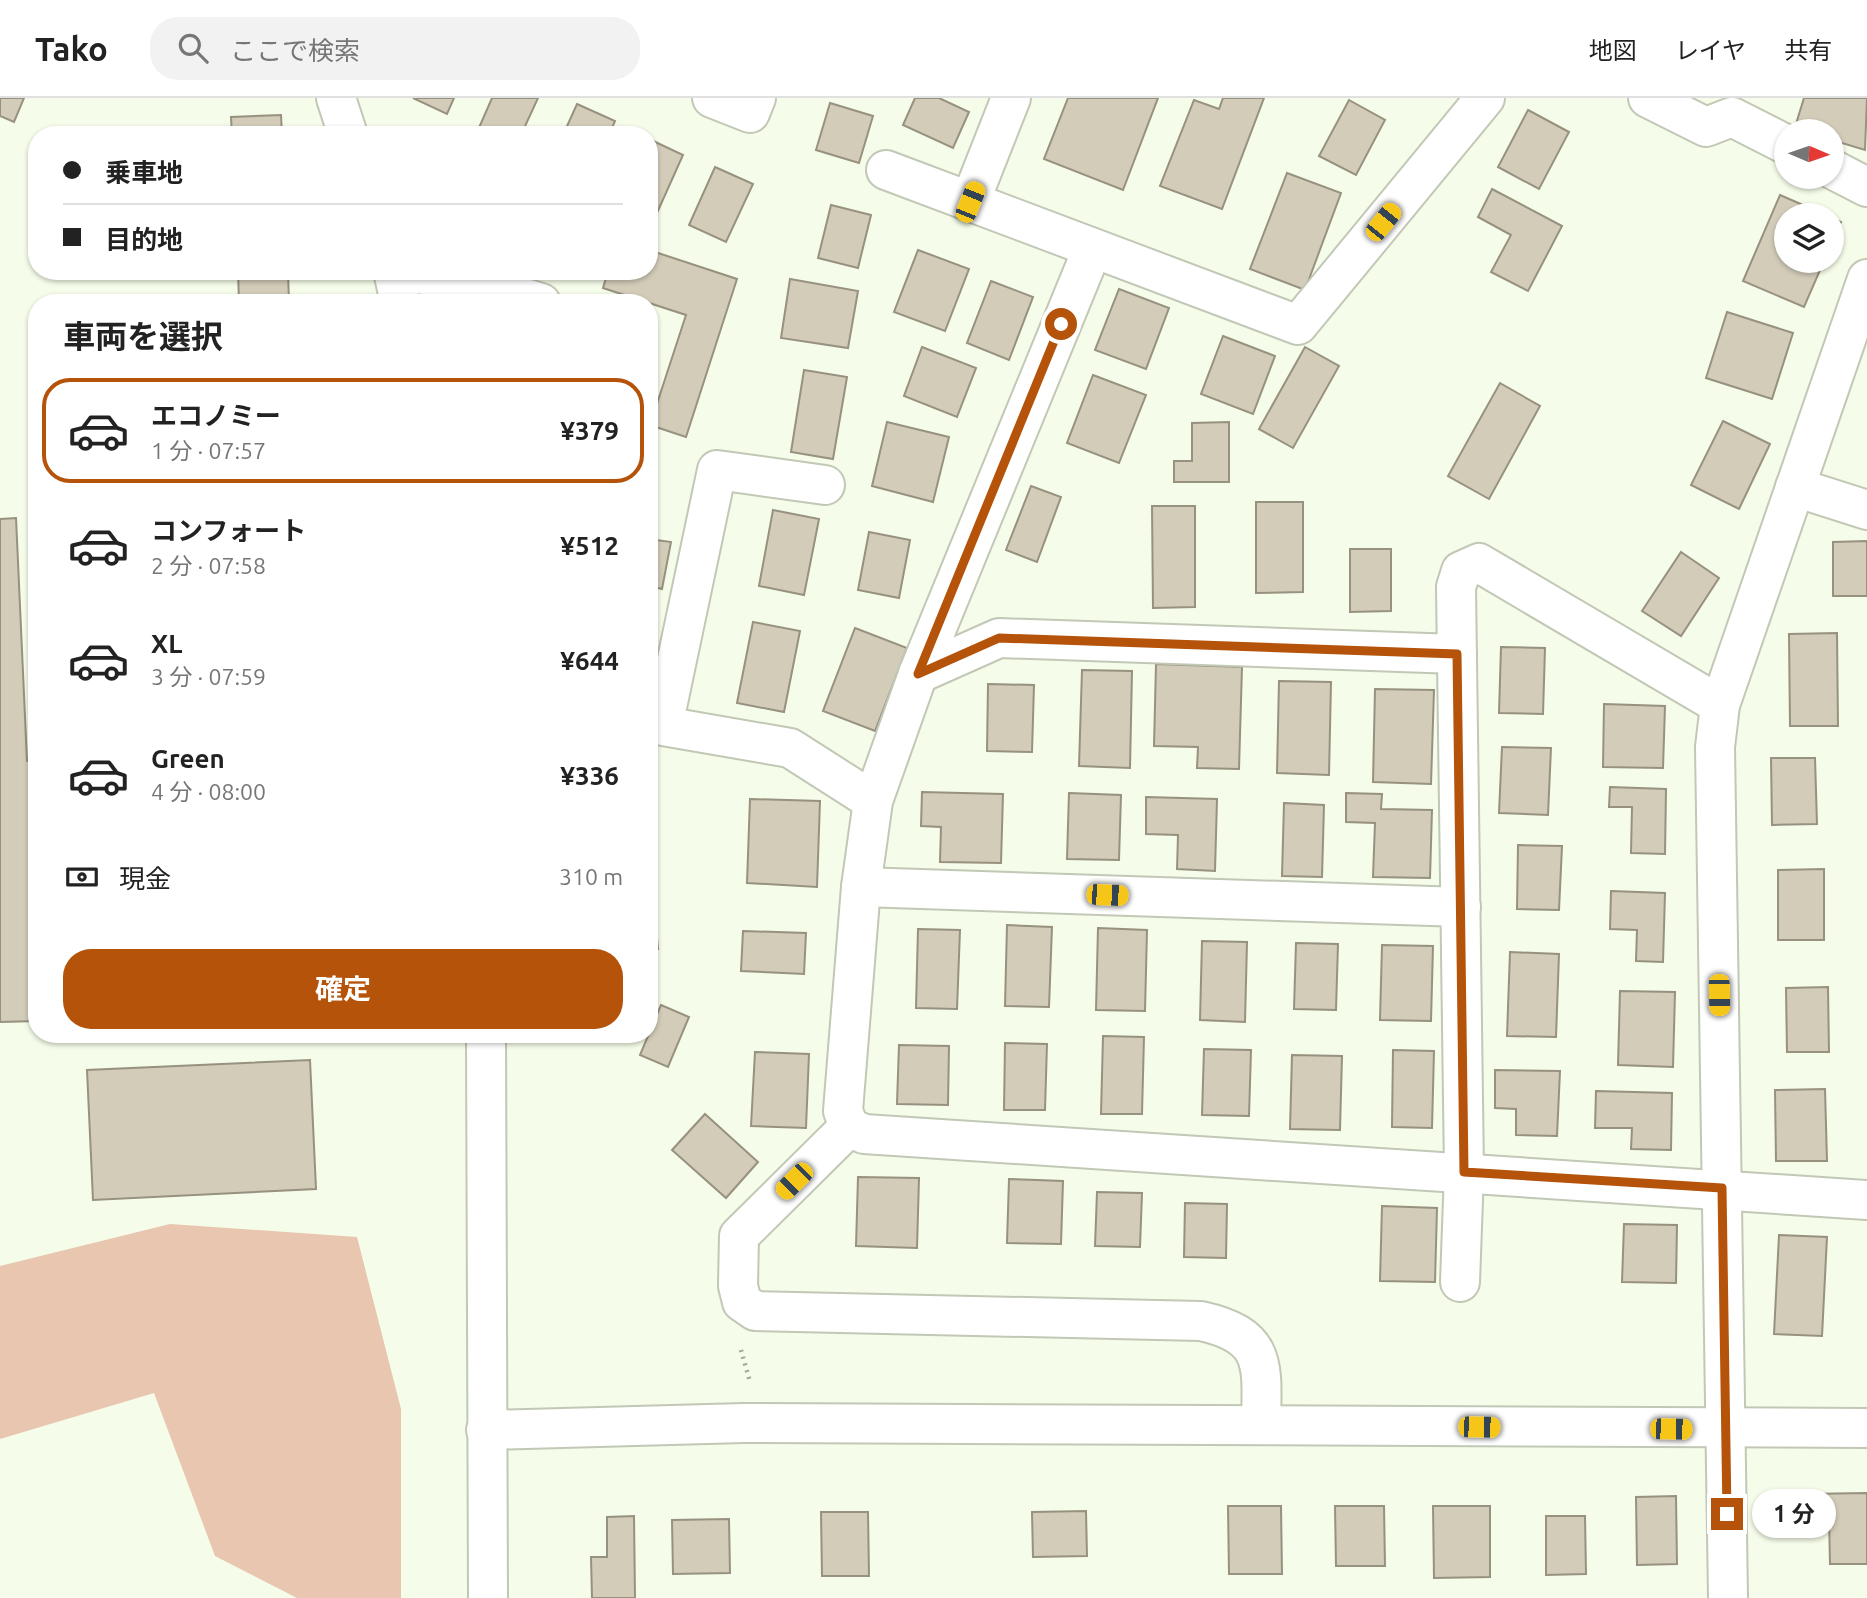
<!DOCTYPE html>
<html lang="ja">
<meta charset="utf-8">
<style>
body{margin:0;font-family:Ubuntu,"Noto Sans JP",sans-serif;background:#f2f2f2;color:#222;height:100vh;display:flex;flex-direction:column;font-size:26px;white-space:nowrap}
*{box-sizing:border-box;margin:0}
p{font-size:23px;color:#767676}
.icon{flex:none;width:38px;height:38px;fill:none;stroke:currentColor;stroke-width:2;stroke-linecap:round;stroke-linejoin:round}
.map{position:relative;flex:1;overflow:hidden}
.side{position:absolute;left:28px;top:196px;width:630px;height:749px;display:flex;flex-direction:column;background:#fff;border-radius:28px;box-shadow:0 2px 5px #0004}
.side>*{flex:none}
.top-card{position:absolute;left:28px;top:28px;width:630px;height:154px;border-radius:28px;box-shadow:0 2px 5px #0004;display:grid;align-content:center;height:154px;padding:0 35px;background:#fff}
.needle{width:46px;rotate:92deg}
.tools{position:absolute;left:1774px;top:21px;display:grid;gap:14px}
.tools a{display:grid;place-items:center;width:70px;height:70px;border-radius:50%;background:#fff;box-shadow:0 2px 5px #0004;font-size:35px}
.end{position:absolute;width:32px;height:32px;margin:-16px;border:9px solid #b45309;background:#fff;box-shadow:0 0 0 4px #fff}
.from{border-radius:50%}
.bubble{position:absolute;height:49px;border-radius:24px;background:#fff;box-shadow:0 2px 5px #0004;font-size:23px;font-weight:700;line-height:49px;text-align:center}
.car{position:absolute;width:21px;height:42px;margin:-21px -10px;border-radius:9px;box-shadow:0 0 5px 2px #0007;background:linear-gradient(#f5c518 24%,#345 0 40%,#f5c518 0 76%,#345 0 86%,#f5c518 0)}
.top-card b{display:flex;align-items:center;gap:24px;height:66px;font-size:26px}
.top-card b+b{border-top:2px solid #e0e0e0}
.top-card i{width:18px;height:18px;background:#222}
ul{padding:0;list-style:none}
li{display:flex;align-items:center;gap:21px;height:105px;margin:0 14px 10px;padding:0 21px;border:4px solid transparent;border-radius:28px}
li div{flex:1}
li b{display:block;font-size:26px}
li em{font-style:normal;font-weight:700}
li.on{border-color:#b45309}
li>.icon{width:63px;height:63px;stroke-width:1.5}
h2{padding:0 35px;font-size:32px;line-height:84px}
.pay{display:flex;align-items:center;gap:18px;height:77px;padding:0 35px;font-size:26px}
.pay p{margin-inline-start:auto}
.action{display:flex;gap:14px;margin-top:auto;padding:14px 35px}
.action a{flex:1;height:80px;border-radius:28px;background:#b45309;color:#fff;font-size:28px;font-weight:700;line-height:80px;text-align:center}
header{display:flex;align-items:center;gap:42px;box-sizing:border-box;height:98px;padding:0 35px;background:#fff;border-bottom:2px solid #e0e0e0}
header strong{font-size:33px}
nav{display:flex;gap:38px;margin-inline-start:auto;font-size:24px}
.search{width:490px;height:63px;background:#f2f2f2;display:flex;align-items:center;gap:18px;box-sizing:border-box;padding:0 24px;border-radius:28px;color:#767676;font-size:26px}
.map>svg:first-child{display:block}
.green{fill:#e8c6af}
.building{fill:#d3ccb9;stroke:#97917f;stroke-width:2}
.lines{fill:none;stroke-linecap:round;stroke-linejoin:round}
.minor-casing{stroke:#c1c8b5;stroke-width:42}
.path{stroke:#a4a99a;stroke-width:4.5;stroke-dasharray:2 5;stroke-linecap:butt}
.minor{stroke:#fff;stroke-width:38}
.route{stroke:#b45309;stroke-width:9}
</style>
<header>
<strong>Tako</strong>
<div class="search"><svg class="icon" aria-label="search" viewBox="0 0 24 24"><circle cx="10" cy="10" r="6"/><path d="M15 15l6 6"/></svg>ここで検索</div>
<nav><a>地図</a><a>レイヤ</a><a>共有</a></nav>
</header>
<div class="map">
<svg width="1867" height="1500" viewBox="0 0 1867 1500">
<rect width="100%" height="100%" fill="#f5fce9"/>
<path class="green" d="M 170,1126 L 357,1139 L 401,1311 L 401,1500 L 297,1500 L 215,1458 L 154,1295 L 0,1341 L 0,1168 Z"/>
<g class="building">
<path d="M 0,0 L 24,0 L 14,24 L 0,18 Z"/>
<path d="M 413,0 L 454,0 L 447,16 Z"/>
<path d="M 492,0 L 538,0 L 521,37 L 488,37 L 478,32 Z"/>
<path d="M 915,0 L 939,0 L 969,14 L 953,50 L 903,27 Z"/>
<path d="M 1068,0 L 1158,0 L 1123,92 L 1044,61 Z"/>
<path d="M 1223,0 L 1264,0 L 1222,111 L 1160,88 L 1194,2 L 1219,11 Z"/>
<path d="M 1804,0 L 1867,0 L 1865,52 L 1832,42 L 1832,33 L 1807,33 L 1795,29 Z"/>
<path d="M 1349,2 L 1385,22 L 1356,77 L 1319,58 Z"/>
<path d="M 830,5 L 873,18 L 859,65 L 816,52 Z"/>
<path d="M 577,6 L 615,23 L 609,37 L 563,37 Z"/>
<path d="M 1528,12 L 1569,34 L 1539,91 L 1498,69 Z"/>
<path d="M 281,17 L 282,37 L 232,37 L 231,19 Z"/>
<path d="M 649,41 L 683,57 L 657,115 L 649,112 Z"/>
<path d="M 715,69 L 753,86 L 726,144 L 689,127 Z"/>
<path d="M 1287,75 L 1341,95 L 1305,192 L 1250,171 Z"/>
<path d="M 1492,91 L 1562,128 L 1528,193 L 1491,174 L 1511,137 L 1478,119 Z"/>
<path d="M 1780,97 L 1826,117 L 1787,117 L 1787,163 L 1824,163 L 1804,209 L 1743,183 Z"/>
<path d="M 831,107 L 871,117 L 858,170 L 818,160 Z"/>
<path d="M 1832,120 L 1841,124 L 1832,143 Z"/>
<path d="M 649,152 L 737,181 L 686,339 L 650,327 L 686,217 L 603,190 L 608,173 L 649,173 Z"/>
<path d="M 918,152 L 969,171 L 945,233 L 894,214 Z"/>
<path d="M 238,173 L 288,173 L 289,205 L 239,205 Z"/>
<path d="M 790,181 L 858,193 L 848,250 L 781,240 Z"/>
<path d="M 991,183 L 1033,199 L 1009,262 L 967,245 Z"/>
<path d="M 1119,191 L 1169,210 L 1146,271 L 1095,252 Z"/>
<path d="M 1727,214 L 1793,235 L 1772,301 L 1706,280 Z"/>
<path d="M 1223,238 L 1275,258 L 1253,316 L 1201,296 Z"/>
<path d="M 922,249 L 976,270 L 957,319 L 904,298 Z"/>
<path d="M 1305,249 L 1339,268 L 1293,350 L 1259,331 Z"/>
<path d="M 804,272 L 847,279 L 833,361 L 791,354 Z"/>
<path d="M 1093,277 L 1146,297 L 1119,365 L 1067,345 Z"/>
<path d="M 1500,285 L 1540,308 L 1489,401 L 1448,378 Z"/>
<path d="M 1723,323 L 1770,346 L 1739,411 L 1691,387 Z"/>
<path d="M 887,324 L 949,339 L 933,404 L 872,388 Z"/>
<path d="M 1229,324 L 1229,384 L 1174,384 L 1174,363 L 1192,363 L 1192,325 Z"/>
<path d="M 1031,388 L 1061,399 L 1037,464 L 1006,452 Z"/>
<path d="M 1256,404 L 1303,404 L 1303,494 L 1256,495 Z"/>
<path d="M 1152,408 L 1195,408 L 1195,509 L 1153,510 Z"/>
<path d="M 773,412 L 819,421 L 804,497 L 759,488 Z"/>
<path d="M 16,420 L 27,663 L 37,662 L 37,721 L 31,721 L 37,923 L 0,924 L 0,421 Z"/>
<path d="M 869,434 L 910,442 L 899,500 L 858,492 Z"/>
<path d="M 649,441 L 671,444 L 662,491 L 649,488 Z"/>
<path d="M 1867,443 L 1867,498 L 1833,498 L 1833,444 Z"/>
<path d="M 1350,451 L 1391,451 L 1391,513 L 1350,514 Z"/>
<path d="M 1681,454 L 1719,480 L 1681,538 L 1642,513 Z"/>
<path d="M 753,524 L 800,533 L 784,614 L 737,605 Z"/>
<path d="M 855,530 L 907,550 L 875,633 L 823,613 Z"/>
<path d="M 1837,535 L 1838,628 L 1790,628 L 1789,536 Z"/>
<path d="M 1501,549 L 1545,550 L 1543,616 L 1499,615 Z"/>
<path d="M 1156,566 L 1242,569 L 1239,671 L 1197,670 L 1198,649 L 1154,648 Z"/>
<path d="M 1082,572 L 1132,573 L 1130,670 L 1079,668 Z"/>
<path d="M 1279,583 L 1331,584 L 1329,677 L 1277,675 Z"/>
<path d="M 988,586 L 1034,587 L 1032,654 L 987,653 Z"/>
<path d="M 1375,591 L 1434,592 L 1431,686 L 1373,684 Z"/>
<path d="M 1604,606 L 1665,608 L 1663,670 L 1603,669 Z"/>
<path d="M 1502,649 L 1551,650 L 1548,717 L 1499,715 Z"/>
<path d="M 1771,660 L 1815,660 L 1817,726 L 1772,727 Z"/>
<path d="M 1610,689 L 1666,691 L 1665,756 L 1631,755 L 1632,709 L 1609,709 Z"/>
<path d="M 922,694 L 1003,696 L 1001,765 L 940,764 L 941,729 L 921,728 Z"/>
<path d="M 1069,695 L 1121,697 L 1119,762 L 1067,761 Z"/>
<path d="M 1346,695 L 1382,696 L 1381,711 L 1432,712 L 1430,780 L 1373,779 L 1375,725 L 1346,724 Z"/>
<path d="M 1146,699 L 1217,701 L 1215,773 L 1177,771 L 1178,737 L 1146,736 Z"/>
<path d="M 750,701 L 820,703 L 817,789 L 747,785 Z"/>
<path d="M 1284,705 L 1324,707 L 1322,779 L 1282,778 Z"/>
<path d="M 649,745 L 658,851 L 649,852 Z"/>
<path d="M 1518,747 L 1562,748 L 1559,812 L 1517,811 Z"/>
<path d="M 1824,771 L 1824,842 L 1778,842 L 1778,772 Z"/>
<path d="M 1611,793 L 1665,795 L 1663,864 L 1636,863 L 1637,832 L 1610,831 Z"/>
<path d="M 1007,827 L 1052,829 L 1049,909 L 1005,908 Z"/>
<path d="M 1098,830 L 1147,832 L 1145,913 L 1096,912 Z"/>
<path d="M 918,831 L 960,832 L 957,911 L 916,910 Z"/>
<path d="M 743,833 L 806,835 L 804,876 L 741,873 Z"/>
<path d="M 1202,843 L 1247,844 L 1245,924 L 1200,922 Z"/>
<path d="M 1296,845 L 1338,846 L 1336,912 L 1294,911 Z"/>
<path d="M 1382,847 L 1433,848 L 1431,923 L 1380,922 Z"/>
<path d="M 1510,854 L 1559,856 L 1556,939 L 1507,938 Z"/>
<path d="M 1828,889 L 1829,954 L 1787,954 L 1786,890 Z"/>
<path d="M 1620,893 L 1675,894 L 1673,969 L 1618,967 Z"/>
<path d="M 661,907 L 689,919 L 668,969 L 640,957 Z"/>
<path d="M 1103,938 L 1144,939 L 1142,1016 L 1101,1016 Z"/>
<path d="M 1005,945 L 1047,946 L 1045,1012 L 1004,1012 Z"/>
<path d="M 899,947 L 949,948 L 948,1007 L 897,1006 Z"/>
<path d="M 1204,951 L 1251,952 L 1249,1018 L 1202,1017 Z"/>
<path d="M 1393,952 L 1434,953 L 1432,1030 L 1392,1029 Z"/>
<path d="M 755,954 L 809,956 L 806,1030 L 751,1028 Z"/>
<path d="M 1292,957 L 1342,958 L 1340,1032 L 1290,1031 Z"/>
<path d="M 310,962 L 316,1091 L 93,1102 L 87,972 Z"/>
<path d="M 1495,972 L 1560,973 L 1557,1038 L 1516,1037 L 1516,1011 L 1495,1010 Z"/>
<path d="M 1825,991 L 1827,1063 L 1776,1063 L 1775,992 Z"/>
<path d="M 1596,993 L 1672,995 L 1671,1052 L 1631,1051 L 1632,1030 L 1595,1030 Z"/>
<path d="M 705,1016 L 758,1064 L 726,1100 L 672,1052 Z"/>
<path d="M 858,1079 L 919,1080 L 917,1150 L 856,1148 Z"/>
<path d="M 1009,1081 L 1063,1083 L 1061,1146 L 1007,1145 Z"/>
<path d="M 1097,1094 L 1142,1095 L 1140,1149 L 1095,1148 Z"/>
<path d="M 1185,1105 L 1227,1106 L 1226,1160 L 1184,1159 Z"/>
<path d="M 1382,1108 L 1437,1110 L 1435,1184 L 1380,1183 Z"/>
<path d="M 1624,1126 L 1677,1127 L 1676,1185 L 1622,1184 Z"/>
<path d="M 1779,1137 L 1827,1139 L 1822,1238 L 1774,1236 Z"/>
<path d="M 1867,1395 L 1867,1466 L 1830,1466 L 1829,1419 L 1806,1420 L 1806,1396 Z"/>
<path d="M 1676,1398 L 1677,1466 L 1637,1467 L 1636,1399 Z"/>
<path d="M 1228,1408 L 1281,1408 L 1282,1476 L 1229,1476 Z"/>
<path d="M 1335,1408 L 1384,1408 L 1385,1468 L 1336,1468 Z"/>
<path d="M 1433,1408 L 1490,1408 L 1490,1479 L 1434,1480 Z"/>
<path d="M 1086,1413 L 1087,1458 L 1033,1459 L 1032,1414 Z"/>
<path d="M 821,1414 L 868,1414 L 869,1478 L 822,1478 Z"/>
<path d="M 634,1418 L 635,1500 L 592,1500 L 591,1459 L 607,1459 L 607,1419 Z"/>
<path d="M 1546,1418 L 1585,1418 L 1586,1476 L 1546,1477 Z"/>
<path d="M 729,1421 L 730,1475 L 673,1476 L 672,1422 Z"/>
</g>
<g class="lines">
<g class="minor-casing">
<g id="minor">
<path d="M 336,0 L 348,37"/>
<path d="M 712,0 L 750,15 L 756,0"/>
<path d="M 1648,0 L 1706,29 L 1732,19 L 1787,47"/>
<path d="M 1832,71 L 1867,89"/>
<path d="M 886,72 L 1298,227 L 1485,0"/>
<path d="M 970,104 L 1011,0"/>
<path d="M 1092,152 L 918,576 L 873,703 L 861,789 L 843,1013 L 849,1029 L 864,1036 L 1867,1102"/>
<path d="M 400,205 L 393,173 L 469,183 L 541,205"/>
<path d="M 825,387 L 717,372 L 663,628 L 790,650 L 873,703"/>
<path d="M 1795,389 L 1867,412"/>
<path d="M 918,576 L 999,540 L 1457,556"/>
<path d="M 861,789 L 1461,809"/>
<path d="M 486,936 L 488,1500"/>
<path d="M 849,1029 L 739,1138 L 738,1188 L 742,1204 L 755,1213 L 1201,1223 C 1268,1238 1262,1267 1261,1326"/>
<path d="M 1460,1184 L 1464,1074 L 1456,489 L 1461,473 L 1479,465 L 1720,607"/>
<path d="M 486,1332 L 744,1325 L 1867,1330"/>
<path d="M 1728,1500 L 1715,649 L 1720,607 L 1867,181"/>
</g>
</g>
<path class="path" d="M 741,1252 L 750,1284"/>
<use href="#minor" class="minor"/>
</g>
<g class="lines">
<path class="route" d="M 1061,226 L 918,576 L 999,540 L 1457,556 L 1464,1074 L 1722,1090 L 1727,1416"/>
</g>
</svg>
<div class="tools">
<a><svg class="needle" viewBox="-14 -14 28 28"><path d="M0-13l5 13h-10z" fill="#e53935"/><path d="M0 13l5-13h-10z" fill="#767676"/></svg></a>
<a><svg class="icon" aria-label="layers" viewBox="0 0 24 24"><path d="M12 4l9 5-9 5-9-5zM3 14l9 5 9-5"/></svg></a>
</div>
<i class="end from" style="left:1061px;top:226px"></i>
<i class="end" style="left:1727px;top:1416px"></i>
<div class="bubble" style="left:1752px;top:1391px;width:84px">1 分</div>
<i class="car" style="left:970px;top:104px;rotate:22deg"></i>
<i class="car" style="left:1383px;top:124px;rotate:39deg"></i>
<i class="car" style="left:1107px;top:797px;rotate:92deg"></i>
<i class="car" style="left:1719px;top:897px;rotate:179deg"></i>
<i class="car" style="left:794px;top:1083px;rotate:225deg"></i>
<i class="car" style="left:1479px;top:1329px;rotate:91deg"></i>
<i class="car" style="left:1671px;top:1331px;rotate:91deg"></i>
<div class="top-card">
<b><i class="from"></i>乗車地</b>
<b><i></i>目的地</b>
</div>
<section class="side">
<h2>車両を選択</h2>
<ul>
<li class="on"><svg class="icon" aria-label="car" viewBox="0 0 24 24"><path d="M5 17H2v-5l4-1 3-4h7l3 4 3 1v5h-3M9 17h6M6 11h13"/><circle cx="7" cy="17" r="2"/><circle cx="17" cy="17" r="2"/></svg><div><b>エコノミー</b><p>1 分 · 07:57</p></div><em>¥379</em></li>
<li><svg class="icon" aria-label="car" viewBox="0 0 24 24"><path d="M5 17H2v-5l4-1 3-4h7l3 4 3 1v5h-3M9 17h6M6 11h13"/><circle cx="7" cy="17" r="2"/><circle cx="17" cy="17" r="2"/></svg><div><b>コンフォート</b><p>2 分 · 07:58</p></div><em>¥512</em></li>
<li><svg class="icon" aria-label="car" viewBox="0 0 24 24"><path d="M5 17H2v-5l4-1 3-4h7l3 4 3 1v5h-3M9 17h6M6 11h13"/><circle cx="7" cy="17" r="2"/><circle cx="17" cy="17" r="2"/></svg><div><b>XL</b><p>3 分 · 07:59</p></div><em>¥644</em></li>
<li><svg class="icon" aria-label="car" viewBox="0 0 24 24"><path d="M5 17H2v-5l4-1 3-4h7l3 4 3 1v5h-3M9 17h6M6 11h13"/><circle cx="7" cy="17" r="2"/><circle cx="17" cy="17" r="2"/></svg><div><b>Green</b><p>4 分 · 08:00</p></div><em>¥336</em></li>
</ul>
<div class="pay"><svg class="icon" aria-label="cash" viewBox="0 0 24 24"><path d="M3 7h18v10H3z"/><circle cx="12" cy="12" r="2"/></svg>現金<p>310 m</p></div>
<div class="action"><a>確定</a></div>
</section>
</div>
